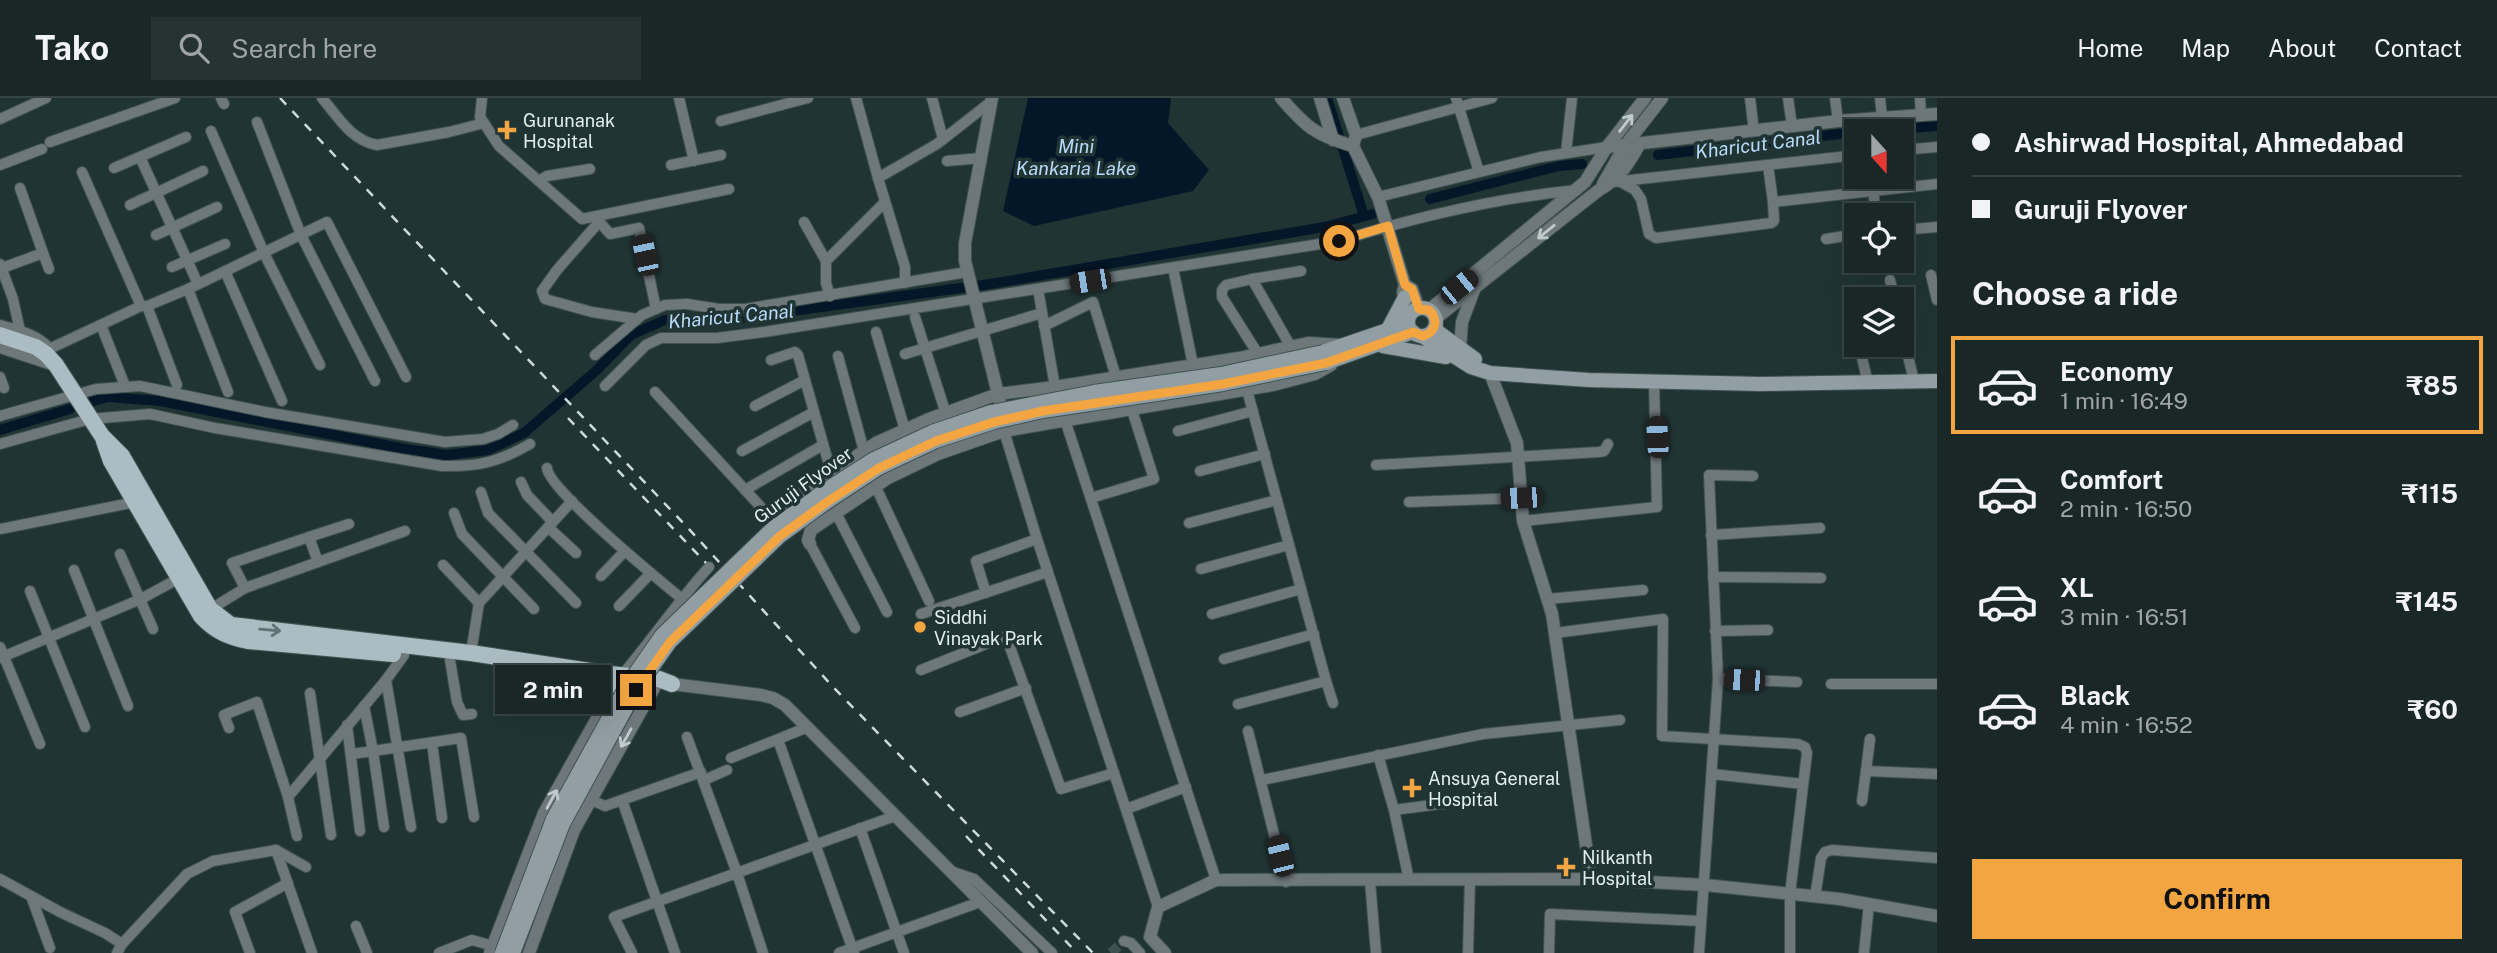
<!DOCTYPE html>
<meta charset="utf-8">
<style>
body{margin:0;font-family:"Public Sans",sans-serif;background:#263333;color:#f1f3f6;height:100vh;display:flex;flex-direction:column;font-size:26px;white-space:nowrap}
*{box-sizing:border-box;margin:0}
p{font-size:23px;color:#9fa5a7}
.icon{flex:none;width:38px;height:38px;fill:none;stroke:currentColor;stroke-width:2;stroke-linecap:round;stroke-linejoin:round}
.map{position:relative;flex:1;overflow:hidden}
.side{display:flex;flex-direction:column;background:#192727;width:560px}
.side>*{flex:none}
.banner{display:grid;align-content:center;height:154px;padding:0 35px;background:#192727}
.needle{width:46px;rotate:159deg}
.buttons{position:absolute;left:1844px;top:21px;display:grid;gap:14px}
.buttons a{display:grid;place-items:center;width:70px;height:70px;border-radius:0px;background:#192727;box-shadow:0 7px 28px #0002,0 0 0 2px #374444;font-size:35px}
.end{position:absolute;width:32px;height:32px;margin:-16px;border:9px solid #f2a541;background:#111;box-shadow:0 0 0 4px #111}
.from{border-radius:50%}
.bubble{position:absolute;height:49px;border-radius:0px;background:#192727;box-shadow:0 7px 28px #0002,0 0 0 2px #374444;font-size:23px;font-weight:700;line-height:49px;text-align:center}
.car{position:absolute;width:21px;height:42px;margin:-21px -10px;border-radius:9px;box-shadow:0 0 5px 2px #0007;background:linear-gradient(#222 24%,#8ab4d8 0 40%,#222 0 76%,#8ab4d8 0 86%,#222 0)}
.banner b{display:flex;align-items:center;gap:24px;height:66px;font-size:26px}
.banner b+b{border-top:2px solid #374444}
.banner i{width:18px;height:18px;background:#f1f3f6}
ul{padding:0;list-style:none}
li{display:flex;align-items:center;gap:21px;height:98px;margin:0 14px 10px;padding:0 21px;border:4px solid transparent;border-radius:0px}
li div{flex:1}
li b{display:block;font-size:26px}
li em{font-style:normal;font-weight:700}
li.on{border-color:#f2a541}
li>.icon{width:63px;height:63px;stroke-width:1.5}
h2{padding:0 35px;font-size:32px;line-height:84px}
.action{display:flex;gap:14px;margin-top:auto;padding:14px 35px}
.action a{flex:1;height:80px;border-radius:0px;background:#f2a541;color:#111;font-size:28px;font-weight:700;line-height:80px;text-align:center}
header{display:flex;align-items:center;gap:42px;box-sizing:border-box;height:98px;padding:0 35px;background:#192727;border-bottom:2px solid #374444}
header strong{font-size:33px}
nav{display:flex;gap:38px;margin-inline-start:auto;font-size:24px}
.search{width:490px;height:63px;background:#263333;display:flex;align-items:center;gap:18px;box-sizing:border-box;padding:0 24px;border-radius:0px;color:#9fa5a7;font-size:26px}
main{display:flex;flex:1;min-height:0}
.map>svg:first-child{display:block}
.water{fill:#031728}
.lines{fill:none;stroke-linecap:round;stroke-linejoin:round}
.canal{stroke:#031728;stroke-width:10}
.minor-tunnel{stroke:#3e5050;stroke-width:10;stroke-dasharray:10 5;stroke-linecap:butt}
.minor-casing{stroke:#405252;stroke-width:12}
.tertiary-casing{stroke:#405252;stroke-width:14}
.secondary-casing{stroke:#405252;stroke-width:16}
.primary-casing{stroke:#405252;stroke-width:18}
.minor{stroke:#6e777a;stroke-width:10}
.tertiary{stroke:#6e777a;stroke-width:12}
.secondary{stroke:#919ea3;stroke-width:14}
.primary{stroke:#abbdc3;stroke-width:16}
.rail{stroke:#cedada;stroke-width:2.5;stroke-dasharray:9 9;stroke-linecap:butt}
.secondary-bridge-casing{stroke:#405252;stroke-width:16;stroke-linecap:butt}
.secondary-bridge{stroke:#919ea3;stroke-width:14}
.oneway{stroke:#bfcaca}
.oneway2{stroke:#5f7274}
.route{stroke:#f2a541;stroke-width:9}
.poi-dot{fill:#f2a541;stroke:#213434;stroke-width:2.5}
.labels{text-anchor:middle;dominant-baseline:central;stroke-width:7;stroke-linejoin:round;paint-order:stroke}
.poi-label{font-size:18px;fill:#e2eeed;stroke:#213434;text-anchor:start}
.street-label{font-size:18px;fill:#e2eeed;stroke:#213434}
.water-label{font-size:19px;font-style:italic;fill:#b7daf8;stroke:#213434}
</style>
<header>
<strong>Tako</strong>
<div class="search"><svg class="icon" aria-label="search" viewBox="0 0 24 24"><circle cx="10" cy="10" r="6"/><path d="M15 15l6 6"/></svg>Search here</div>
<nav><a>Home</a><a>Map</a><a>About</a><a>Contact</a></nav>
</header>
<main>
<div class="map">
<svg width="1937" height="855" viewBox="0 0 1937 855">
<rect width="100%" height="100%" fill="#213434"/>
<path class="water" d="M 1028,0 L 1171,0 L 1168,25 L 1209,72 L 1193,93 L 1034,128 L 1003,113 Z"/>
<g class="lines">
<g class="canal">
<path d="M 1327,0 L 1364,118"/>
<path d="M 1867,33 L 1937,28"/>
<path d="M 1658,57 L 1857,34"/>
<path d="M 1430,101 L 1559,68 L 1582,66"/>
<path d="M 90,304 L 108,299 L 160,303 L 405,351 L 447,357 L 488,352 L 524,335 L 597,272 L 631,237 L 665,222 L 727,222 L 990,186 L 1324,129 L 1373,116"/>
<path d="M 0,332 L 70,311"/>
</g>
<path class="minor-tunnel" d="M 1111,855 L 1124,843"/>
<g class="minor-casing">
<g id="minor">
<path d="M 221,0 L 224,6"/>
<path d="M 322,0 C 338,19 351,42 377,47 L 449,34 L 484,25"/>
<path d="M 482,0 L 480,19 L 499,48 L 582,121 L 729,91"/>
<path d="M 679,0 L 694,63"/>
<path d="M 856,0 L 878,80"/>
<path d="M 932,0 L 943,41"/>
<path d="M 1456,0 L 1479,74"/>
<path d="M 1750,0 L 1754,33"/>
<path d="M 1788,0 L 1792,28"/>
<path d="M 1835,0 L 1838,23"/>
<path d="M 1880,0 L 1882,19"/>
<path d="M 1920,0 L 1921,17"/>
<path d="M 1871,20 L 1872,33"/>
<path d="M 0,21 L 46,0"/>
<path d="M 721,23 L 808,0"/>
<path d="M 257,24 L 301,137 L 375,283"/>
<path d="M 211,33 L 264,155 L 320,267"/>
<path d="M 1356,37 L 1492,0"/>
<path d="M 50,44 L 175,0"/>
<path d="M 1902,52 L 1937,49"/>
<path d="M 1566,55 L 1572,0"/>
<path d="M 140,59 L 198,186"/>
<path d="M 947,63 L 981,60"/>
<path d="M 0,67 L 42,51"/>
<path d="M 671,67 L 721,57"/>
<path d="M 1768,67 L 1773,104 L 1937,86"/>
<path d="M 114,70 L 186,39"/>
<path d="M 82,74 L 141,208"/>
<path d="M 1873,79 L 1875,117"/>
<path d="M 539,83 L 547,78 L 590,71"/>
<path d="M 1619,83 L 1635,92 L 1641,101 L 1649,136 L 1656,140 L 1771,125 L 1774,123 L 1773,104"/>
<path d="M 1613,84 L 1857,57"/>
<path d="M 1378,99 L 1541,59 L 1607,49"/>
<path d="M 130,107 L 203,73"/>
<path d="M 596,120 L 610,136 L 639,130 L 656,211"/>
<path d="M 599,124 L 557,172 L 542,193 L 545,201 L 592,214 L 637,221"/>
<path d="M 804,124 L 826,163"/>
<path d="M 1902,132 L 1937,129"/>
<path d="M 156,137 L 217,109"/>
<path d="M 1826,141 L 1857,136"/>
<path d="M 43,155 L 49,171"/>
<path d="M 0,166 L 13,201 L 20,233"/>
<path d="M 172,169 L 225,146"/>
<path d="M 2,170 L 43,155 L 20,90"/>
<path d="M 1173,170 L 1193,267"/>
<path d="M 225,173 L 282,303"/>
<path d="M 1931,177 L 1937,202"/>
<path d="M 1252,181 L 1301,173"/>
<path d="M 1890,182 L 1895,201"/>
<path d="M 905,185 L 905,169 L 878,80 L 937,46 L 992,3"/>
<path d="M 188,191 L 228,294"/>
<path d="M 1038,191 L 1055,289"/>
<path d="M 1848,193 L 1857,234"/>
<path d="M 830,198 L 826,185 L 826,163 L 885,104"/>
<path d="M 147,208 L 177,287"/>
<path d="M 915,219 L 946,316"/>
<path d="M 101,227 L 125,288"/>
<path d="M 1044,228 L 1093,204 L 1116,279"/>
<path d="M 1902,233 L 1913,279"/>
<path d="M 876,234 L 905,332"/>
<path d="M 1859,247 L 1867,281"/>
<path d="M 49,251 L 141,208 L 147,208 L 188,191 L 327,124 L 406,279"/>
<path d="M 905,256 L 1042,215"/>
<path d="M 1258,256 L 1222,199 L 1222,192 L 1226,187 L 1252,181 L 1291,249"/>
<path d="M 595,257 L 642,217 L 665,207 L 687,206 L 719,211 L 745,211 L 967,174"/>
<path d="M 838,258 L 864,353"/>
<path d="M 771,262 L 795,254 L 798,257 L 831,374"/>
<path d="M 0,279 L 4,290"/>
<path d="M 605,288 L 646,247 L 661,240 L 717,240 L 764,234 L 1339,143 C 1416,119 1497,100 1577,92"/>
<path d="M 655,294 L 770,419"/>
<path d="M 755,308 L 805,282"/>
<path d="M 0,318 L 96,291 L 140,288 L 265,314 L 445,344 L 483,341 L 498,336 L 513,327"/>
<path d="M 1065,322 L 1216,782"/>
<path d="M 1004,333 L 1037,441 L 1158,809"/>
<path d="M 1178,333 L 1253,313"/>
<path d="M 0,346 L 90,321 L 150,316 L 215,330 L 442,368 C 478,369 499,364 530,346"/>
<path d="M 742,353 L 814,314"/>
<path d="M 1376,367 L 1599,354 L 1604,353 L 1608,346"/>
<path d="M 547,370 C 548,391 659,482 681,500"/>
<path d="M 1200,373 L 1265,356"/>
<path d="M 521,384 L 527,397 L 553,424"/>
<path d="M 875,387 L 929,503"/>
<path d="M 745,392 L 823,347"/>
<path d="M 481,394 L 488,415 L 576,505"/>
<path d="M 1091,400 L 1154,381 L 1132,312"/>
<path d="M 1409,404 L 1521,400"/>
<path d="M 454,415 L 462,436 L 534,511"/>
<path d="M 836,415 L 887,514"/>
<path d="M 1523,423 L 1657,409 L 1654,283"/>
<path d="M 1189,425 L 1277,402"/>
<path d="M 548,429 L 576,455"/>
<path d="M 0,431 L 136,404"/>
<path d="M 1711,437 L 1820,430"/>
<path d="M 309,439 L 349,426"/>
<path d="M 810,446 L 855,530"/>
<path d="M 120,456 L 153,531"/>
<path d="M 443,467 L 479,505"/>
<path d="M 1201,471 L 1289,447"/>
<path d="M 74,472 L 128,608"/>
<path d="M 601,478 L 625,453"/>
<path d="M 1713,479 L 1821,480"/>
<path d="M 245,490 L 232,465 L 309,439 L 318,464"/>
<path d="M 30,493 L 85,629"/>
<path d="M 986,495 L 976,463 L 1037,441"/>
<path d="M 1548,501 L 1643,492"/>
<path d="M 619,508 L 651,475"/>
<path d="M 206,514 L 245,490 L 405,433"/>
<path d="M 921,516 L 1048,474"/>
<path d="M 1212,516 L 1301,491"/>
<path d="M 1715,533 L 1768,532"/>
<path d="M 1555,535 L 1663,521 L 1662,638 L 1798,646 L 1805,649 L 1807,655 L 1790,796 L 1790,855"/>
<path d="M 0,549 L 40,646"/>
<path d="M 471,555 L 479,505 L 572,403"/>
<path d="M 0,560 L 141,501 L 183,478"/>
<path d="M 1224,561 L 1314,536"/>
<path d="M 450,562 L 457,604 L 463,617 L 472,616"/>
<path d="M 921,572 L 1006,538 L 1061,691 L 1114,675"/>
<path d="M 622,577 C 652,542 678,503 709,469"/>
<path d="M 1718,581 L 1709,377 L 1753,378"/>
<path d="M 386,582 L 411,729"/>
<path d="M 1326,583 L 1333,605"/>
<path d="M 1831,586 L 1937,586"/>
<path d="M 310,595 L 331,737"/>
<path d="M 538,603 L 542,577"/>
<path d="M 1238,606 L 1326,583 L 1247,292"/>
<path d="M 364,608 L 373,653 L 461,640 L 474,719"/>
<path d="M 960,614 L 1026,590"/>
<path d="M 347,627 L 360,733"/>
<path d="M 229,630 L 224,617 L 257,604 L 288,699 L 386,582 L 404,557"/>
<path d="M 1248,633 L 1286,784"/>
<path d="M 687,639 L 737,775 L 763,855"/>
<path d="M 778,642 L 854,855"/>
<path d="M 432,645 L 442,720"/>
<path d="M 352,656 L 373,653 L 384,729"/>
<path d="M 1378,657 L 1394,712 L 1409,782"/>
<path d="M 731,660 L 808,629"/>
<path d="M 1866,673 L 1870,641"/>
<path d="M 1712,676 L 1803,686"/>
<path d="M 704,682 L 727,672"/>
<path d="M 1262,682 L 1483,636 L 1620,622"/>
<path d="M 288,699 L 297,738"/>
<path d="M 591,702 L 605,708 L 701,674"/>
<path d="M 622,702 L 675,855"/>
<path d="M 1862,703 L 1866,673 L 1937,676"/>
<path d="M 1126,711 L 1186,689"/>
<path d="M 1394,712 L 1485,700"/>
<path d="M 860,730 L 904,855"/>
<path d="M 276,752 L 312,855"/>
<path d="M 953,774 L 974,781 L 1052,855"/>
<path d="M 0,781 L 60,814 L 105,835 L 122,846"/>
<path d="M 1370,783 L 1376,855"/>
<path d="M 31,798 L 50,850"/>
<path d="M 1815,799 L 1821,760 L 1825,754 L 1832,752 L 1937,760"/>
<path d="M 356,828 L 367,855"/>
<path d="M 1124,843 L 1131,845 L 1140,855"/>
<path d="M 117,855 L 122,846 L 187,776 L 213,763 L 276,752 L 306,769"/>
<path d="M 250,855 L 235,814 L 288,785"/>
<path d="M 439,855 L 472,842 L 493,848"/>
<path d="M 632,855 L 614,819 L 895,718"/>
<path d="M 839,855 L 980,804"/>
<path d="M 1468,855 L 1470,781"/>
<path d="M 1549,855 L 1550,816 L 1701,823"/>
<path d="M 1699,855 L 1718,581 L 1797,584"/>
<path d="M 1864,855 L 1869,806"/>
</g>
</g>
<g class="tertiary-casing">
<g id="tertiary">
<path d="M 992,0 L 965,145 L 965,163 L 1000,304"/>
<path d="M 1281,0 C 1306,29 1315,37 1353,48 L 1378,99 L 1405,187 L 1403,194 L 1410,217"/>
<path d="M 1320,0 L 1333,42"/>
<path d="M 1343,0 L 1356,37 L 1353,48"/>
<path d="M 1607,49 L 1838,23 L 1937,16"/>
<path d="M 1603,86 L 1624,49 L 1662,0"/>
<path d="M 1405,187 L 1412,191 L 1419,211"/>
<path d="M 1429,212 L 1585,84 L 1607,49 L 1645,0"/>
<path d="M 1435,221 L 1599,92 C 1619,81 1628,67 1639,47"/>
<path d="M 0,228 C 18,233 36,237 49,251"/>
<path d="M 0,249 L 55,267"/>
<path d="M 1460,251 L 1462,224 L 1474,192"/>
<path d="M 1490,275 L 1517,345 L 1523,423 L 1552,516 L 1591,781"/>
<path d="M 770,419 L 814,386 L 876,345 L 929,321 L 998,296 L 1055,289 L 1239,260 L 1308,245 L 1341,247"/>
<path d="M 810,446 L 808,442 L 811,432 L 888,380 L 938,356 L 1004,333 L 1273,287 L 1315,276 L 1331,267"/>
<path d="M 672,586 L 761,597 L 773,600 L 785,607 L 1032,855"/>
<path d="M 490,855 L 544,715 L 619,581"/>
<path d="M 529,855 L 574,732 L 659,581"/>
<path d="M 1165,855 L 1150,839 L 1158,809 L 1216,782 L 1591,781 L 1705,787 L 1840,801 L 1937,818"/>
</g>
</g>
<g class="secondary-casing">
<g id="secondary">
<circle cx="1422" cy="224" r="14"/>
<path d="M 1434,231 L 1475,261"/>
<path d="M 1387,233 L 1405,199"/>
<path d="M 1422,238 L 1471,269 L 1490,275 L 1589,282 L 1760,286 L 1937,283"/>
<path d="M 1383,248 L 1446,259"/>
<path d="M 1323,254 L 1408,225"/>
<path d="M 1326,265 L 1413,234"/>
</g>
</g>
<g class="primary-casing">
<g id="primary">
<path d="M 0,237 L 36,249 L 46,256 L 56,267 L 102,338 L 122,358 L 210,511 L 231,527 L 471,555 L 610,576 L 659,581 L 672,586"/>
<path d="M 104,343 L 111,363 L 201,518 C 215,533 228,539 248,543 L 393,556"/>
<path d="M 589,584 L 639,589"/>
</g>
</g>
<use href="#minor" class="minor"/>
<use href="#tertiary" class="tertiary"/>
<use href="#secondary" class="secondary"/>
<use href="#primary" class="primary"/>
<g class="rail">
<path d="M 280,0 L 688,430 L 834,590 L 1093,855"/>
<path d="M 568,320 L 706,465"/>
<path d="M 966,738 L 1077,855"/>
</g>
<g class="secondary-bridge-casing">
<g id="secondary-bridge">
<path d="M 502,855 L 553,721 L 627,587 L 662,537 L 773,430 L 821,395 L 874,361 L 932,334 L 991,314 L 1094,294 L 1221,276 L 1323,254"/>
<path d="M 513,855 L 563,726 L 636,592 L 670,544 L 780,438 L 827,404 L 879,370 L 936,343 L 994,324 L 1043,313 L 1223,286 L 1326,265"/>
</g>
</g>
<use href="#secondary-bridge" class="secondary-bridge"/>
</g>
<defs><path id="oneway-shaft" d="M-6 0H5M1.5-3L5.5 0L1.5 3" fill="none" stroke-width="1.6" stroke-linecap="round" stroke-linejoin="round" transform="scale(1.75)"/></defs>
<g class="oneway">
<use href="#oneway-shaft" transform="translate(1626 25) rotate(-52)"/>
<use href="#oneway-shaft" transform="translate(1546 134) rotate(141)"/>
<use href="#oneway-shaft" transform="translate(626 640) rotate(119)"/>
<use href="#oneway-shaft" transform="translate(552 701) rotate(-61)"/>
</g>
<use class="oneway2" href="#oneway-shaft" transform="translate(270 532) rotate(5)"/>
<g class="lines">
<path class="route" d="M 636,592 L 670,544 L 780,438 L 827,404 L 879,370 L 936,343 L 994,324 L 1043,313 L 1223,286 L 1326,265 L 1413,234 L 1423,238 C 1436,234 1439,222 1429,212 L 1419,211 L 1412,191 L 1405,187 L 1388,128 L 1339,143"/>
</g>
<g class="poi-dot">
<path d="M503.5 21.5h7v7h7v7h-7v7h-7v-7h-7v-7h7z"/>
<circle cx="920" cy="529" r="7"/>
<path d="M1408.5 679.5h7v7h7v7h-7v7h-7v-7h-7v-7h7z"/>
<path d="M1562.5 758.5h7v7h7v7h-7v7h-7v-7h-7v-7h7z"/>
</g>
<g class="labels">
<g class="poi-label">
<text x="523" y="22">Gurunanak<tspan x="523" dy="21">Hospital</tspan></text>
<text x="934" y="519">Siddhi<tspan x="934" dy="21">Vinayak Park</tspan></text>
<text x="1428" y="680">Ansuya General<tspan x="1428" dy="21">Hospital</tspan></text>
<text x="1582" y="759">Nilkanth<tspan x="1582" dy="21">Hospital</tspan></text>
</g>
<g class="street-label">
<text transform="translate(803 387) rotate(-36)">Guruji Flyover</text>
</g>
<g class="water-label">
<text transform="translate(1758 46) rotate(-7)">Kharicut Canal</text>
<text x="1076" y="48">Mini<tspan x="1076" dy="22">Kankaria Lake</tspan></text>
<text transform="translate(731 218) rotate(-5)">Kharicut Canal</text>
</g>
</g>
</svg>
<div class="buttons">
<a><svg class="needle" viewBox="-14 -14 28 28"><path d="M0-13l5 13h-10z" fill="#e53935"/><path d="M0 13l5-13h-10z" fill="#9fa5a7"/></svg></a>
<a><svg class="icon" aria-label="locate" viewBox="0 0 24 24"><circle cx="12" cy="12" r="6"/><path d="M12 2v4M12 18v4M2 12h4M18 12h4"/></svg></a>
<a><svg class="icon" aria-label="layers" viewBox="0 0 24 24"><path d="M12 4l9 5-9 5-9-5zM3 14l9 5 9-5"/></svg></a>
</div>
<i class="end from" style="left:1339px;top:143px"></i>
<i class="end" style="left:636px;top:592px"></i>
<div class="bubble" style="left:495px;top:567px;width:116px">2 min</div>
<i class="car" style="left:645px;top:157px;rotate:348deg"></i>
<i class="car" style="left:1090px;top:183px;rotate:261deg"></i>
<i class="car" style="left:1459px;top:189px;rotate:51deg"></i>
<i class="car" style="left:1657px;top:339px;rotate:357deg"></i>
<i class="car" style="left:1521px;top:400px;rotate:268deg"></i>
<i class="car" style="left:1744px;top:582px;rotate:272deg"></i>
<i class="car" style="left:1280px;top:758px;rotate:346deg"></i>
</div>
<section class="side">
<div class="banner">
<b><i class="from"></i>Ashirwad Hospital, Ahmedabad</b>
<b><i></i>Guruji Flyover</b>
</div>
<h2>Choose a ride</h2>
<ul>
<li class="on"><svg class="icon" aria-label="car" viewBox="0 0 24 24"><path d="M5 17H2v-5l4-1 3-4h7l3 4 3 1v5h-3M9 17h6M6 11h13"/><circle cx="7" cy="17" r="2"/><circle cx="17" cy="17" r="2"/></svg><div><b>Economy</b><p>1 min · 16:49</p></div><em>₹85</em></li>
<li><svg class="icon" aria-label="car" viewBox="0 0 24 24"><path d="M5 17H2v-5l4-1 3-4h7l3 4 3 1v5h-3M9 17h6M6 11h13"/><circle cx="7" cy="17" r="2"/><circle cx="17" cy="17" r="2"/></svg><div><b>Comfort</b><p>2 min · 16:50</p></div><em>₹115</em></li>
<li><svg class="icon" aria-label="car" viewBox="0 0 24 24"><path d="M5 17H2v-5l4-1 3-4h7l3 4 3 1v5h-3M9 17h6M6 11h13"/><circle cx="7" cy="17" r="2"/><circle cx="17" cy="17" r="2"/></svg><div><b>XL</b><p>3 min · 16:51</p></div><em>₹145</em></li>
<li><svg class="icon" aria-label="car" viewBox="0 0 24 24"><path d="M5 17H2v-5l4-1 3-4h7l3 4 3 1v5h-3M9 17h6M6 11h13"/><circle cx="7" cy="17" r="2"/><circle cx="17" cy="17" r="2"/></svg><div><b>Black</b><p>4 min · 16:52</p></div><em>₹60</em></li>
</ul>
<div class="action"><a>Confirm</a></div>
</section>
</main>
